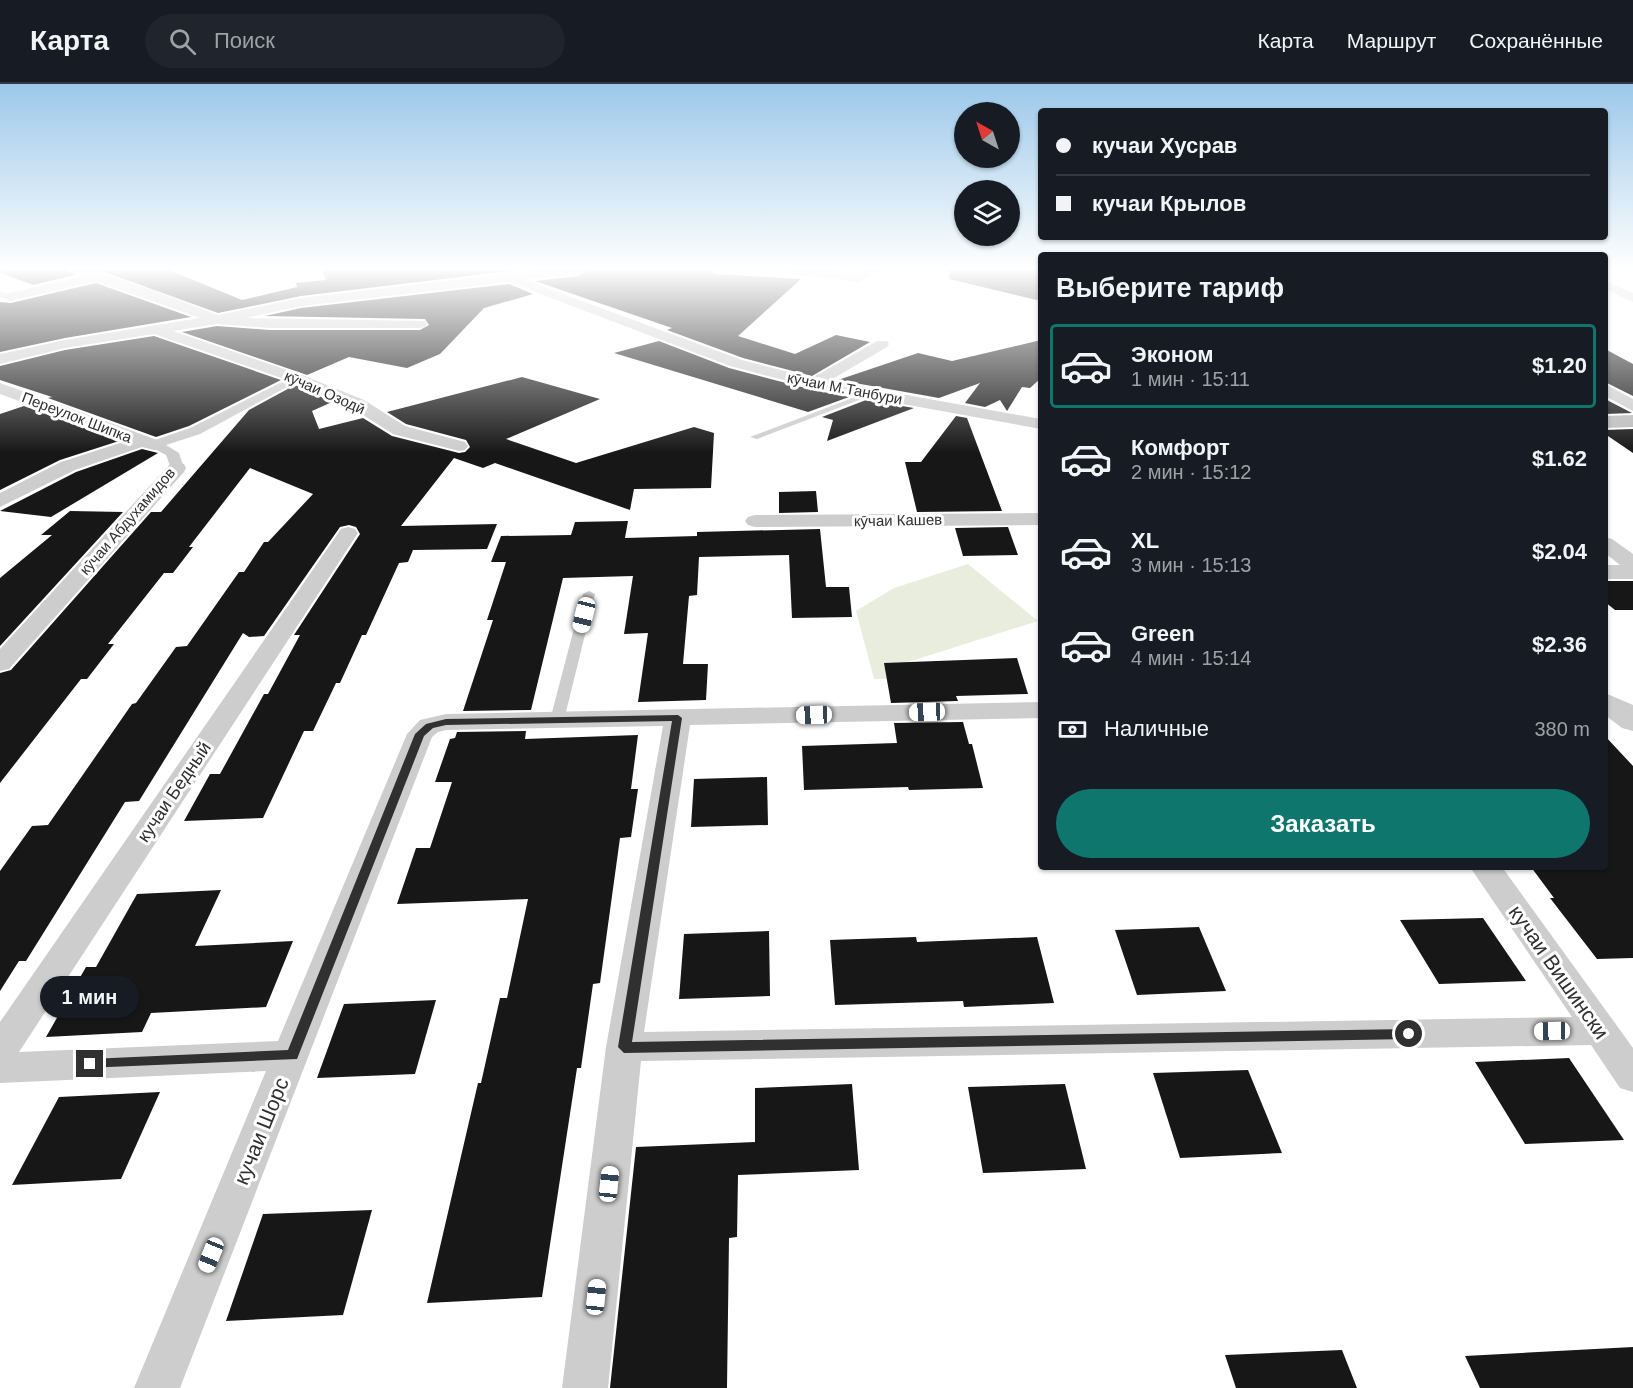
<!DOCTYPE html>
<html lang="ru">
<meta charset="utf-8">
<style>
body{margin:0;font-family:Arial,sans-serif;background:#20242c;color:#f1f3f6;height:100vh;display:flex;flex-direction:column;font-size:22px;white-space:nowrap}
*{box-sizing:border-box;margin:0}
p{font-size:20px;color:#9ea1a6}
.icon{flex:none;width:33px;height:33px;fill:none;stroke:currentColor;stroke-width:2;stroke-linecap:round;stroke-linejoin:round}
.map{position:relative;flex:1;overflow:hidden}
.sheet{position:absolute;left:1038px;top:168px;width:570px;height:618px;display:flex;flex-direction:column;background:#171b24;border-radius:6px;box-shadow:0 2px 4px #0004}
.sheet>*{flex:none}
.top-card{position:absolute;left:1038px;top:24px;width:570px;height:132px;border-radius:6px;box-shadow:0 2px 4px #0004;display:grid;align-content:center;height:132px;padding:0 18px;background:#171b24}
.needle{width:39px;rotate:321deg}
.fabs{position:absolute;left:954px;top:18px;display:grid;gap:12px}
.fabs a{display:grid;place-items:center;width:66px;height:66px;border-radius:50%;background:#171b24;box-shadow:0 2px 4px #0004;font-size:30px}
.end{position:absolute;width:27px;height:27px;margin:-14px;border:8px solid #303030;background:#fff;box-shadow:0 0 0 3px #fff}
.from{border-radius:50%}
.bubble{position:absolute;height:42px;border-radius:21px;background:#171b24;box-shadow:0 2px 4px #0004;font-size:20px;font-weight:700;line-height:42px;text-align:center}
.car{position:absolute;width:18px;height:36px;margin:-18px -9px;border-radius:8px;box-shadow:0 0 4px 2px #0007;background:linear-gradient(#fff 24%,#345 0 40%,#fff 0 76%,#345 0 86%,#fff 0)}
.top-card b{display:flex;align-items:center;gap:21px;height:57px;font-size:22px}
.top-card b+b{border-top:2px solid #363941}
.top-card i{width:15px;height:15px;background:#f1f3f6}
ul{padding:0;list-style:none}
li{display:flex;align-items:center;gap:18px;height:84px;margin:0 12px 9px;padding:0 6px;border:3px solid transparent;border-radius:6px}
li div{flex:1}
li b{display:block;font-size:22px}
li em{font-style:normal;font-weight:700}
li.current{border-color:#0f766e}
li>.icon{width:54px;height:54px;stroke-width:1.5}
h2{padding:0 18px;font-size:27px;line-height:72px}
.pay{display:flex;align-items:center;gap:15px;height:66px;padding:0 18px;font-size:22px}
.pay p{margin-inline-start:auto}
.cta{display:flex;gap:12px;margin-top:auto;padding:12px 18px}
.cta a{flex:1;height:69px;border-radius:36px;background:#0f766e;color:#fff;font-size:24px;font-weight:700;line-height:69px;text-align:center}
header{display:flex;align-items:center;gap:36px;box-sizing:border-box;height:84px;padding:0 30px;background:#171b24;border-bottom:2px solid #363941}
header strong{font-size:28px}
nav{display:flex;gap:33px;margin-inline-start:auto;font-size:21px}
.search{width:420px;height:54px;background:#20242c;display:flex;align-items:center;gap:15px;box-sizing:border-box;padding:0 21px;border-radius:33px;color:#9ea1a6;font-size:22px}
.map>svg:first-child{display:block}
.green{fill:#e9edde}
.building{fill:#171717}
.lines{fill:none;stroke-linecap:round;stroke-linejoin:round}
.service{fill:#cdcdcd;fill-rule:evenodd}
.pedestrian{fill:#cdcdcd;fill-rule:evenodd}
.minor{fill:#cdcdcd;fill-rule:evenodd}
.tertiary{fill:#cdcdcd;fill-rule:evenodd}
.secondary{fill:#bababa;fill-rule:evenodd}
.route{fill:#303030}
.labels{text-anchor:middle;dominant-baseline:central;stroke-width:6;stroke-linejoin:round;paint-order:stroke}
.far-street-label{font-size:15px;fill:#303030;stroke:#fff}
.street-label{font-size:18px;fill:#303030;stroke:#fff}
.near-street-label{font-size:21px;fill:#303030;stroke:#fff}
</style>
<header>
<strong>Карта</strong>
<div class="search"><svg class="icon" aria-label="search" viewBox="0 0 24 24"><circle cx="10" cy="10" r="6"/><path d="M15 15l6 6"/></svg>Поиск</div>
<nav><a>Карта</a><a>Маршрут</a><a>Сохранённые</a></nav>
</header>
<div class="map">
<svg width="1633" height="1304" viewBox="0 0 1633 1304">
<rect width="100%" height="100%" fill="#fff"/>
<path class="green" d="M 968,480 L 1038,537 L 908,578 L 913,594 L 874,595 L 856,527 L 894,504 Z"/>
<g class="building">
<path d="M 1,186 L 67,186 L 75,191 L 33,201 L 1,189 Z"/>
<path d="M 99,186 L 169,186 L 242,216 L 297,203 L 296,199 L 326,196 L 322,186 L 518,186 L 301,212 L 218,229 Z"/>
<path d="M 587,186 L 710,186 L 715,190 L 801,195 L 738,252 L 795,270 L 836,251 L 870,258 L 812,292 L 743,274 L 667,246 L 672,244 L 535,197 L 579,192 Z"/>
<path d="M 950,186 L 1041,186 L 1041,217 L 949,195 Z"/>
<path d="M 96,199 L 191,233 L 65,254 L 0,268 L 0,218 L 11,219 Z"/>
<path d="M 509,200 L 533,210 L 484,224 L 440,270 L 407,284 L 349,273 L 307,291 L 182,248 L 217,242 L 270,246 L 420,246 L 429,241 L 425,235 L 265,232 L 301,224 Z"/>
<path d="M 154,252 L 281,296 L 189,342 L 156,353 L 48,314 L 52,313 L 0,296 L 0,282 L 65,266 Z"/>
<path d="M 1041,256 L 1041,294 L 1030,304 L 1022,303 L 1007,327 L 1000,316 L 985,323 L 965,319 L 980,299 L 939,314 L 838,296 L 918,269 L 952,277 Z"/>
<path d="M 659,257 L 729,284 L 813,306 L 849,313 L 808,328 L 614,269 Z"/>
<path d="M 1605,265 L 1633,280 L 1633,312 L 1605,298 Z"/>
<path d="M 522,293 L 600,315 L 506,355 L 576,379 L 694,343 L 714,349 L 711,404 L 634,405 L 630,426 L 495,379 L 483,384 L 454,374 L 401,442 L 497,440 L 487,465 L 413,466 L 408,478 L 399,479 L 366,551 L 362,551 L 340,599 L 336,599 L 313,647 L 304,647 L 263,734 L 184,737 L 210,690 L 220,690 L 264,610 L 268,610 L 300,551 L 294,551 L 360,450 L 356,443 L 349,441 L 340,443 L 264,552 L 249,553 L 243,549 L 139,717 L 125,718 L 26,877 L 19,877 L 0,907 L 0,787 L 32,742 L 48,741 L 132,620 L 136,619 L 176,563 L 187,562 L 239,488 L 244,488 L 264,458 L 268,458 L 313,410 L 250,384 L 189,463 L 193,463 L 173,489 L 164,489 L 108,560 L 114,560 L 87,595 L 81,595 L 0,699 L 0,589 L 11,586 L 151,428 L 161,428 L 249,326 L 295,301 L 332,318 L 312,327 L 319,345 L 363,334 L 392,352 L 459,369 L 465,368 L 470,363 L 466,356 L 406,340 L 387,328 Z"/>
<path d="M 1605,315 L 1632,329 L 1605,330 Z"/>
<path d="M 866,316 L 914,324 L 827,357 L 833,336 L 822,333 Z"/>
<path d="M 24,322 L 119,357 L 60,376 L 0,406 L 0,330 Z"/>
<path d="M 956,332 L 967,334 L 1002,427 L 917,428 L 905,378 L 921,378 Z"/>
<path d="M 1633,345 L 1633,369 L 1605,350 L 1605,346 Z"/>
<path d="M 142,365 L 158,369 L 51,433 L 0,427 L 76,388 Z"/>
<path d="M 816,407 L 818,428 L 779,429 L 779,408 Z"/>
<path d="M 70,427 L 123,428 L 0,562 L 0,494 L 52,451 L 41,451 Z"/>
<path d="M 628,437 L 625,454 L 697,452 L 697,448 L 820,445 L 826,503 L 849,503 L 852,533 L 792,534 L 789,471 L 699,473 L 697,511 L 689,512 L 683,580 L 708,580 L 706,616 L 638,618 L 648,549 L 624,550 L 633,492 L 563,494 L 531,626 L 463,627 L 493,536 L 487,536 L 506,478 L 491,478 L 501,452 L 571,451 L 575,438 Z"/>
<path d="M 1008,443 L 1018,471 L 963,472 L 955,444 Z"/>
<path d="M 1605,497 L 1633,497 L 1633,526 L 1615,526 L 1605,518 Z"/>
<path d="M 1017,574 L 1028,610 L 956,612 L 958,617 L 891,619 L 884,579 Z"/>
<path d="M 963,638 L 969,660 L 972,660 L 983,704 L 909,706 L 908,703 L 804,706 L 802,662 L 897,659 L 894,639 Z"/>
<path d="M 526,647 L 525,655 L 638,651 L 631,705 L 638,705 L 631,753 L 620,754 L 600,899 L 593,900 L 581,984 L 577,984 L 542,1213 L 427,1219 L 478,999 L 481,999 L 500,914 L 507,914 L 528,815 L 397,820 L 416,764 L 430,764 L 452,698 L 435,698 L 450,655 L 455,654 L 457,648 Z"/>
<path d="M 1605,652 L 1633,682 L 1633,874 L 1597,875 L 1550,814 L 1554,814 L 1531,783 L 1605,783 Z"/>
<path d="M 767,693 L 768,741 L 691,743 L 694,695 Z"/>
<path d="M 221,806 L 195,862 L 293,857 L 266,923 L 151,929 L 142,948 L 46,953 L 86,883 L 96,883 L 137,810 Z"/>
<path d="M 1483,834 L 1526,897 L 1439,900 L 1400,836 Z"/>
<path d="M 1199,843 L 1226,907 L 1137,911 L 1115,846 Z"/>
<path d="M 769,847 L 770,912 L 679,915 L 684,850 Z"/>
<path d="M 916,853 L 917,858 L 1037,853 L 1054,919 L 964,923 L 963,917 L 835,921 L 830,856 Z"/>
<path d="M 436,916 L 415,990 L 317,994 L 344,920 Z"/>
<path d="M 1569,974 L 1624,1056 L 1525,1060 L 1475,978 Z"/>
<path d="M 1248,986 L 1282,1069 L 1180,1074 L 1153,989 Z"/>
<path d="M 852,1000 L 859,1086 L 738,1091 L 737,1153 L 729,1154 L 727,1304 L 610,1304 L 636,1063 L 755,1058 L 755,1004 Z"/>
<path d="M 1065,1000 L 1086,1085 L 983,1089 L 968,1003 Z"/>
<path d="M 160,1008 L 121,1095 L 12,1101 L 59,1013 Z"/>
<path d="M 372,1126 L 343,1231 L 226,1237 L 263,1130 Z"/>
<path d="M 1633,1263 L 1633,1304 L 1480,1304 L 1465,1272 Z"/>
<path d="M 1342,1266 L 1357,1304 L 1236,1304 L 1225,1271 Z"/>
</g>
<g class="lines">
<g class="service">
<path d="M 868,308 L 875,310 L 757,355 L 750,353 Z"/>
<path d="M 589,507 L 595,510 L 564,636 L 562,639 L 552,639 L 550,636 L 583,510 Z"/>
</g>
<g class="pedestrian">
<path d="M 0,207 L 15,213 L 10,216 L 0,213 Z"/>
<path d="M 296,291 L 300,292 L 300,296 L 200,350 L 166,361 L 179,369 L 184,384 L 182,387 L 172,387 L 166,371 L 147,361 L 149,358 L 190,344 Z"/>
</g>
<g class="minor">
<path d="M 69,186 L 90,186 L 152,206 L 218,231 L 301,214 L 541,186 L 585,186 L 579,190 L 525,196 L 742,276 L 812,294 L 877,257 L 887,257 L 889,260 L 887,263 L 829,297 L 1041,335 L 1041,345 L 814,304 L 730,282 L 509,198 L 301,222 L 246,234 L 425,237 L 427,240 L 425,243 L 420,244 L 270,244 L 217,240 L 173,247 L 302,291 L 364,316 L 405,342 L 465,358 L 468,362 L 465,366 L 459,367 L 393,350 L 352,324 L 290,297 L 154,250 L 65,264 L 0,280 L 0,270 L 65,256 L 200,234 L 96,197 L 10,217 L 3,213 L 5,210 L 82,192 Z"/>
<path d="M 786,186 L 828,186 L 856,190 L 864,186 L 882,186 L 858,198 L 792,190 Z"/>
<path d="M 1605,196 L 1633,209 L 1633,218 L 1605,205 Z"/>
<path d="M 0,299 L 160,357 L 163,361 L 160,365 L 154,366 L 142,363 L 75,386 L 0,423 L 0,409 L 61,378 L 126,357 L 0,310 Z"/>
<path d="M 1605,300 L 1633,315 L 1633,327 L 1605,312 Z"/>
<path d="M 177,378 L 184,380 L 186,384 L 184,388 L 9,585 L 0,587 L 0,565 L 170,380 Z"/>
<path d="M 1041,429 L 1041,441 L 755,443 L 748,441 L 745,437 L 748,433 L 755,431 Z"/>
<path d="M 348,443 L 355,445 L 358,449 L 19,968 L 278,957 L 407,650 L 420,636 L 446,630 L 1041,618 L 1041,634 L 690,641 L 644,948 L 1572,933 L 1470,783 L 1502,783 L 1633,964 L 1633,1008 L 1620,1004 L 1591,961 L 641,977 L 608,1304 L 562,1304 L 606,963 L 663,642 L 446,646 L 438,648 L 432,653 L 180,1304 L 134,1304 L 266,987 L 0,999 L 0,938 L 341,445 Z"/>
<path d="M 1605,453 L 1612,455 L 1633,470 L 1633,495 L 1605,495 L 1605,481 L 1620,481 L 1605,469 Z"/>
</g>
<path class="tertiary" d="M 1605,609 L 1633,621 L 1633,647 L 1622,644 L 1605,631 Z"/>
<path class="secondary" d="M 1633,331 L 1633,343 L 1605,344 L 1605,332 Z"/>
</g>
<linearGradient id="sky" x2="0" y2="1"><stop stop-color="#9cc8ea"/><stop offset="0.5" stop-color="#fff"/><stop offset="1" stop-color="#fff" stop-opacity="0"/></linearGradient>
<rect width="1633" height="369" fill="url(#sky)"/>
<path class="route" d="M 678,631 L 682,634 L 632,958 L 1409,945 L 1416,950 L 1409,955 L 624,969 L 618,963 L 672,637 L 446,641 L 433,644 L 424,652 L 297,975 L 85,984 L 83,980 L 85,977 L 90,975 L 288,966 L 415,650 L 426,640 L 446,635 Z"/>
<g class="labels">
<g class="far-street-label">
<text transform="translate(845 304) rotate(11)">кӯчаи М.Танбури</text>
<text transform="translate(325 308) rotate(24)">кӯчаи Озодӣ</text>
<text transform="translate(77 333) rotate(21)">Переулок Шипка</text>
<text transform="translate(898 436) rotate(-1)">кӯчаи Кашев</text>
<text transform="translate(127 437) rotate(-49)">кӯчаи Абдухамидов</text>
</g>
<g class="street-label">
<text transform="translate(174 708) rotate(-56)">кучаи Бедный</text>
</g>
<g class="near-street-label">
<text transform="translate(1559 888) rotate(55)">кучаи Вишински</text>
<text transform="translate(261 1047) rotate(-68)">кучаи Шорс</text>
</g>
</g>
</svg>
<div class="fabs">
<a><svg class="needle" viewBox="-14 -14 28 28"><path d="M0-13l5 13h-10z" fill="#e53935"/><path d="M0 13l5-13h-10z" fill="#9ea1a6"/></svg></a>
<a><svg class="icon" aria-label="layers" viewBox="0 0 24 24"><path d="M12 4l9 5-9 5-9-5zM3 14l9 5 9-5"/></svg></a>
</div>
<i class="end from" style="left:1409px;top:950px"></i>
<i class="end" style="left:90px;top:980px"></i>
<div class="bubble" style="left:40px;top:892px;width:99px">1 мин</div>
<i class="car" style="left:584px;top:531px;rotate:194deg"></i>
<i class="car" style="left:927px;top:628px;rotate:268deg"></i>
<i class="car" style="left:814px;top:631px;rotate:268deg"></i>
<i class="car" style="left:1552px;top:947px;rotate:269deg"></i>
<i class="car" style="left:609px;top:1100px;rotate:6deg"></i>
<i class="car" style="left:211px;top:1171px;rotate:202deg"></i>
<i class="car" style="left:596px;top:1213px;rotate:6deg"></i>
<div class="top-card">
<b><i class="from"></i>кучаи Хусрав</b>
<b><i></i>кучаи Крылов</b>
</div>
<section class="sheet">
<h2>Выберите тариф</h2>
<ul>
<li class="current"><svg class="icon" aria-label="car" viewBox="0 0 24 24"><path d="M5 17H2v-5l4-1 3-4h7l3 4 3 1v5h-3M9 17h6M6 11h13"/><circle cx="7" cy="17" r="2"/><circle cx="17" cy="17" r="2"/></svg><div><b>Эконом</b><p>1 мин · 15:11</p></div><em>$1.20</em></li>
<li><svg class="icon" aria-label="car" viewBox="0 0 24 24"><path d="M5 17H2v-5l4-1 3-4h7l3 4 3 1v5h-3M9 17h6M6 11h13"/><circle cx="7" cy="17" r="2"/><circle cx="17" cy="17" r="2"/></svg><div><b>Комфорт</b><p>2 мин · 15:12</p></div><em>$1.62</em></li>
<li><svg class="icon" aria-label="car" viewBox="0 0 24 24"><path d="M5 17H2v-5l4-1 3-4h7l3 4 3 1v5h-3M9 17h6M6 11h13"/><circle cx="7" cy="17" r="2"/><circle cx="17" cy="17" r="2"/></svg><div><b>XL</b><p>3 мин · 15:13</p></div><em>$2.04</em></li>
<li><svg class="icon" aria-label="car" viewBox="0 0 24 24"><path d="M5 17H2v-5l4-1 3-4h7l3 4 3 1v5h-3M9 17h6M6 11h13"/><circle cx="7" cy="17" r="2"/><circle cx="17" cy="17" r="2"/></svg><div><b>Green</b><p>4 мин · 15:14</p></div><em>$2.36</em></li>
</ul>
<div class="pay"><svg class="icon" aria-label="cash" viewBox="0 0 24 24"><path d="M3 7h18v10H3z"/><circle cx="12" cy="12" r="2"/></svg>Наличные<p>380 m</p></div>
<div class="cta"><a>Заказать</a></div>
</section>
</div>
